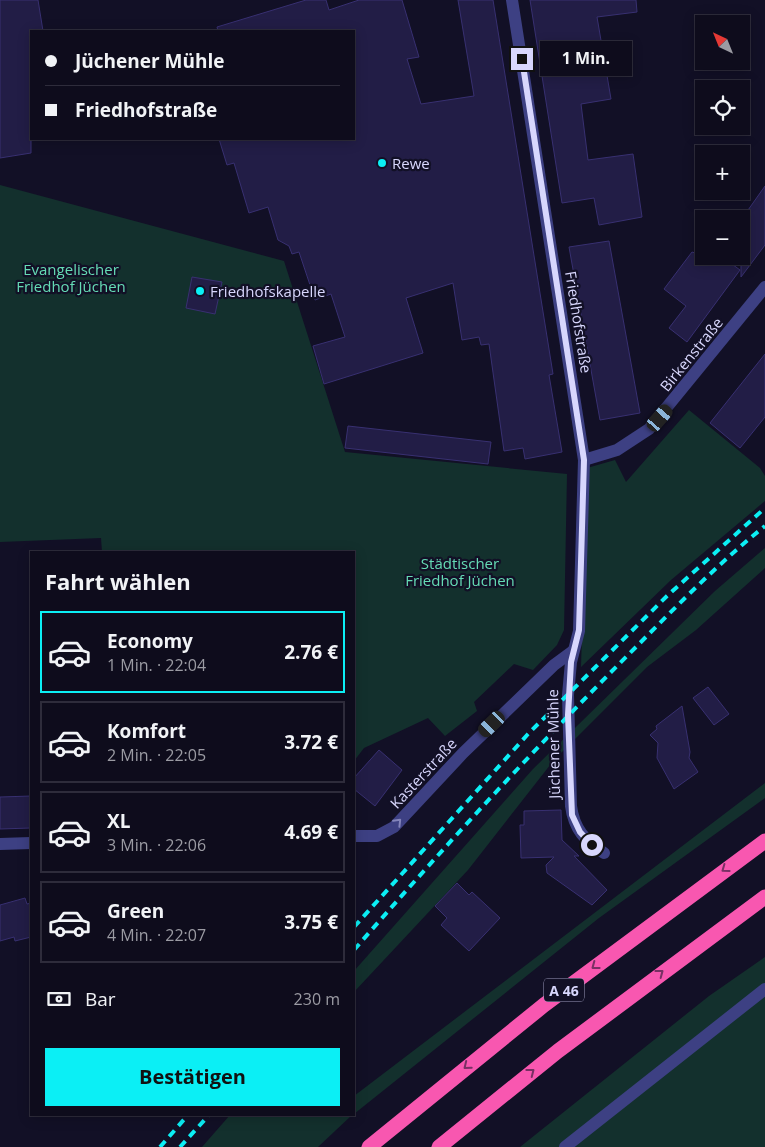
<!DOCTYPE html>
<html lang="de">
<meta charset="utf-8">
<style>
body{margin:0;font-family:"Open Sans",sans-serif;background:#171525;color:#f1f3f6;height:100vh;display:flex;flex-direction:column;font-size:19px;white-space:nowrap}
*{box-sizing:border-box;margin:0}
p{font-size:16px;color:#9b9ba3}
.icon{flex:none;width:28px;height:28px;fill:none;stroke:currentColor;stroke-width:2;stroke-linecap:round;stroke-linejoin:round}
.map{position:relative;flex:1;overflow:hidden}
.sheet{position:absolute;left:30px;top:551px;width:325px;height:565px;display:flex;flex-direction:column;background:#0e0c1c;border-radius:0px;box-shadow:0 2px 12px #0003,0 0 0 1px #2e2c3b}
.sheet>*{flex:none}
.guide{position:absolute;left:30px;top:30px;width:325px;height:110px;border-radius:0px;box-shadow:0 2px 12px #0003,0 0 0 1px #2e2c3b;display:grid;align-content:center;height:110px;padding:0 15px;background:#0e0c1c}
.needle{width:32px;rotate:317deg}
.controls{position:absolute;left:695px;top:15px;display:grid;gap:10px}
.controls a{display:grid;place-items:center;width:55px;height:55px;border-radius:0px;background:#0e0c1c;box-shadow:0 2px 12px #0003,0 0 0 1px #2e2c3b;font-size:25px}
.end{position:absolute;width:22px;height:22px;margin:-11px;border:6px solid #d8d7fd;background:#111;box-shadow:0 0 0 2px #111}
.from{border-radius:50%}
.bubble{position:absolute;height:35px;border-radius:0px;background:#0e0c1c;box-shadow:0 2px 12px #0003,0 0 0 1px #2e2c3b;font-size:16px;font-weight:700;line-height:35px;text-align:center}
.car{position:absolute;width:15px;height:30px;margin:-15px -8px;border-radius:6px;box-shadow:0 0 4px 1px #0007;background:linear-gradient(#222 24%,#8ab4d8 0 40%,#222 0 76%,#8ab4d8 0 86%,#222 0)}
.guide b{display:flex;align-items:center;gap:18px;height:48px;font-size:19px}
.guide b+b{border-top:1px solid #2e2c3b}
.guide i{width:12px;height:12px;background:#f1f3f6}
ul{padding:0;list-style:none}
li{display:flex;align-items:center;gap:15px;height:82px;margin:0 10px 8px;padding:0 5px;border:2px solid #2e2c3b;border-radius:0px}
li div{flex:1}
li b{display:block;font-size:19px}
li em{font-style:normal;font-weight:700}
li.selected{border-color:#0beff5}
li>.icon{width:45px;height:45px;stroke-width:1.5}
h2{padding:0 15px;font-size:22px;line-height:60px}
.pay{display:flex;align-items:center;gap:12px;height:55px;padding:0 15px;font-size:19px}
.pay p{margin-inline-start:auto}
.action{display:flex;gap:10px;margin-top:auto;padding:10px 15px}
.action a{flex:1;height:58px;border-radius:0px;background:#0beff5;color:#111;font-size:20px;font-weight:700;line-height:58px;text-align:center}
.map>svg:first-child{display:block}
.green{fill:#13302d}
.building{fill:#221d46;stroke:#383071}
.lines{fill:none;stroke-linecap:round;stroke-linejoin:round}
.street{stroke:#3d4083;stroke-width:12}
.highway{stroke:#f857b0;stroke-width:15}
.rail{stroke:#0beff5;stroke-width:4;stroke-dasharray:8 6;stroke-linecap:butt}
.oneway{stroke:#8384ba}
.oneway2{stroke:#793064}
.route{stroke:#d8d7fd;stroke-width:6}
.poi-dot{fill:#0beff5;stroke:#121026;stroke-width:2}
.labels{text-anchor:middle;dominant-baseline:central;stroke-width:4.5;stroke-linejoin:round;paint-order:stroke}
.shield{fill:#121026;stroke:#9d9bbc;stroke-width:1}
.shield-label{font-size:14px;font-weight:bold;fill:#d8d7fd}
.poi-label{font-size:15px;fill:#d8d7fd;stroke:#121026;text-anchor:start}
.park-label{font-size:15px;fill:#65dbb5;stroke:#121026}
.street-label{font-size:15px;fill:#d8d7fd;stroke:#121026}
</style>
<div class="map">
<svg width="765" height="1147" viewBox="0 0 765 1147">
<rect width="100%" height="100%" fill="#121026"/>
<g class="green">
<path d="M 0,185 L 284,261 L 345,452 L 567,474 L 564,630 L 557,645 L 533,670 L 514,664 L 474,702 L 477,711 L 445,736 L 428,718 L 364,748 L 354,761 L 354,552 L 102,552 L 101,538 L 0,542 Z"/>
<path d="M 689,410 L 760,468 L 765,476 L 765,501 L 671,580 L 581,667 L 587,468 L 615,460 L 626,482 Z"/>
<path d="M 765,548 L 765,568 L 696,630 L 647,667 L 554,760 L 468,870 L 354,992 L 354,971 L 533,769 L 715,591 Z"/>
<path d="M 765,783 L 765,798 L 599,918 L 354,1114 L 354,1096 Z"/>
<path d="M 765,957 L 765,1147 L 520,1147 L 709,996 Z"/>
<path d="M 230,1115 L 352,1115 L 318,1147 L 202,1147 Z"/>
</g>
<g class="building">
<path d="M 0,0 L 38,0 L 43,31 L 31,31 L 31,153 L 0,158 Z"/>
<path d="M 306,0 L 326,0 L 329,10 L 359,0 L 402,0 L 419,57 L 407,59 L 421,104 L 474,96 L 458,0 L 493,0 L 553,374 L 549,375 L 562,452 L 525,459 L 523,448 L 504,451 L 489,344 L 481,345 L 479,337 L 462,340 L 453,283 L 406,298 L 423,353 L 324,384 L 313,346 L 345,337 L 331,294 L 315,300 L 299,252 L 292,254 L 289,246 L 278,240 L 268,207 L 249,213 L 234,163 L 227,165 L 219,139 L 354,139 L 354,31 L 218,31 L 217,27 Z"/>
<path d="M 530,0 L 636,0 L 637,12 L 597,17 L 611,99 L 581,104 L 588,160 L 633,154 L 642,217 L 599,225 L 594,198 L 562,203 Z"/>
<path d="M 765,186 L 765,245 L 741,277 L 741,220 Z"/>
<path d="M 609,241 L 640,413 L 600,420 L 569,247 Z"/>
<path d="M 704,246 L 704,256 L 721,256 L 740,270 L 687,342 L 669,328 L 686,306 L 664,289 L 692,252 L 698,254 Z"/>
<path d="M 192,277 L 222,282 L 215,314 L 186,308 Z"/>
<path d="M 765,354 L 765,417 L 740,448 L 710,423 Z"/>
<path d="M 348,426 L 491,442 L 488,464 L 345,448 Z"/>
<path d="M 708,687 L 729,714 L 714,725 L 693,698 Z"/>
<path d="M 682,706 L 690,752 L 689,758 L 698,772 L 674,789 L 657,758 L 658,743 L 650,735 L 657,729 L 656,726 Z"/>
<path d="M 379,750 L 402,770 L 375,806 L 354,789 L 354,778 Z"/>
<path d="M 31,796 L 31,828 L 0,829 L 0,797 Z"/>
<path d="M 561,810 L 562,840 L 579,856 L 574,856 L 607,890 L 592,905 L 547,873 L 546,865 L 554,857 L 521,858 L 520,825 L 524,825 L 524,811 Z"/>
<path d="M 457,883 L 469,895 L 472,892 L 500,918 L 469,951 L 441,925 L 447,918 L 435,906 Z"/>
<path d="M 25,898 L 27,904 L 31,903 L 31,937 L 15,941 L 14,937 L 0,941 L 0,905 Z"/>
</g>
<g class="lines">
<g class="street">
<path d="M 512,0 L 584,460 L 579,631 L 571,662 L 568,695 L 571,806 C 574,829 585,841 604,853"/>
<path d="M 584,460 L 617,450 L 649,429 L 765,287"/>
<path d="M 354,836 L 377,836 L 394,827 L 463,753 L 554,665 L 573,651"/>
<path d="M 0,844 L 31,843"/>
<path d="M 565,1147 L 765,989"/>
</g>
<g class="highway">
<path d="M 369,1147 L 544,1005 L 765,841"/>
<path d="M 439,1147 L 558,1051 L 765,897"/>
</g>
<g class="rail">
<path d="M 354,927 L 528,734 L 667,596 L 765,508"/>
<path d="M 354,950 C 442,849 532,751 627,656 C 672,611 716,565 765,526"/>
<path d="M 160,1147 L 188,1115"/>
<path d="M 180,1147 L 209,1115"/>
</g>
</g>
<defs><path id="oneway-chevron" d="M-2-3.5L2.5 0L-2 3.5" fill="none" stroke-width="1.6" stroke-linecap="round" stroke-linejoin="round" transform="scale(1.25)"/></defs>
<use class="oneway" href="#oneway-chevron" transform="translate(398 822) rotate(-46)"/>
<g class="oneway2">
<use href="#oneway-chevron" transform="translate(725 869) rotate(144)"/>
<use href="#oneway-chevron" transform="translate(595 966) rotate(143)"/>
<use href="#oneway-chevron" transform="translate(660 973) rotate(-37)"/>
<use href="#oneway-chevron" transform="translate(467 1066) rotate(141)"/>
<use href="#oneway-chevron" transform="translate(531 1072) rotate(-38)"/>
</g>
<g class="lines">
<path class="route" d="M 522,59 L 584,460 L 579,630 L 571,662 L 568,715 L 572,815 L 580,832 L 592,845"/>
</g>
<g class="poi-dot">
<circle cx="382" cy="163" r="5"/>
<circle cx="200" cy="291" r="5"/>
</g>
<g class="labels">
<rect class="shield" x="544" y="978.5" width="40" height="23" rx="4"/>
<g class="shield-label">
<text x="564" y="990">A 46</text>
</g>
<g class="poi-label">
<text x="392" y="163">Rewe</text>
<text x="210" y="291">Friedhofskapelle</text>
</g>
<g class="park-label">
<text x="71" y="269">Evangelischer<tspan x="71" dy="17">Friedhof Jüchen</tspan></text>
<text x="460" y="563">Städtischer<tspan x="460" dy="17">Friedhof Jüchen</tspan></text>
</g>
<g class="street-label">
<text transform="translate(579 322) rotate(81)">Friedhofstraße</text>
<text transform="translate(691 354) rotate(-51)">Birkenstraße</text>
<text transform="translate(553 744) rotate(-91)">Jüchener Mühle</text>
<text transform="translate(423 773) rotate(-47)">Kasterstraße</text>
</g>
</g>
</svg>
<div class="controls">
<a><svg class="needle" viewBox="-14 -14 28 28"><path d="M0-13l5 13h-10z" fill="#e53935"/><path d="M0 13l5-13h-10z" fill="#9b9ba3"/></svg></a>
<a><svg class="icon" aria-label="locate" viewBox="0 0 24 24"><circle cx="12" cy="12" r="6"/><path d="M12 2v4M12 18v4M2 12h4M18 12h4"/></svg></a>
<a>+</a>
<a>−</a>
</div>
<i class="end from" style="left:592px;top:845px"></i>
<i class="end" style="left:522px;top:59px"></i>
<div class="bubble" style="left:540px;top:41px;width:92px">1 Min.</div>
<i class="car" style="left:660px;top:418px;rotate:41deg"></i>
<i class="car" style="left:492px;top:724px;rotate:226deg"></i>
<div class="guide">
<b><i class="from"></i>Jüchener Mühle</b>
<b><i></i>Friedhofstraße</b>
</div>
<section class="sheet">
<h2>Fahrt wählen</h2>
<ul>
<li class="selected"><svg class="icon" aria-label="car" viewBox="0 0 24 24"><path d="M5 17H2v-5l4-1 3-4h7l3 4 3 1v5h-3M9 17h6M6 11h13"/><circle cx="7" cy="17" r="2"/><circle cx="17" cy="17" r="2"/></svg><div><b>Economy</b><p>1 Min. · 22:04</p></div><em>2.76 €</em></li>
<li><svg class="icon" aria-label="car" viewBox="0 0 24 24"><path d="M5 17H2v-5l4-1 3-4h7l3 4 3 1v5h-3M9 17h6M6 11h13"/><circle cx="7" cy="17" r="2"/><circle cx="17" cy="17" r="2"/></svg><div><b>Komfort</b><p>2 Min. · 22:05</p></div><em>3.72 €</em></li>
<li><svg class="icon" aria-label="car" viewBox="0 0 24 24"><path d="M5 17H2v-5l4-1 3-4h7l3 4 3 1v5h-3M9 17h6M6 11h13"/><circle cx="7" cy="17" r="2"/><circle cx="17" cy="17" r="2"/></svg><div><b>XL</b><p>3 Min. · 22:06</p></div><em>4.69 €</em></li>
<li><svg class="icon" aria-label="car" viewBox="0 0 24 24"><path d="M5 17H2v-5l4-1 3-4h7l3 4 3 1v5h-3M9 17h6M6 11h13"/><circle cx="7" cy="17" r="2"/><circle cx="17" cy="17" r="2"/></svg><div><b>Green</b><p>4 Min. · 22:07</p></div><em>3.75 €</em></li>
</ul>
<div class="pay"><svg class="icon" aria-label="cash" viewBox="0 0 24 24"><path d="M3 7h18v10H3z"/><circle cx="12" cy="12" r="2"/></svg>Bar<p>230 m</p></div>
<div class="action"><a>Bestätigen</a></div>
</section>
</div>
